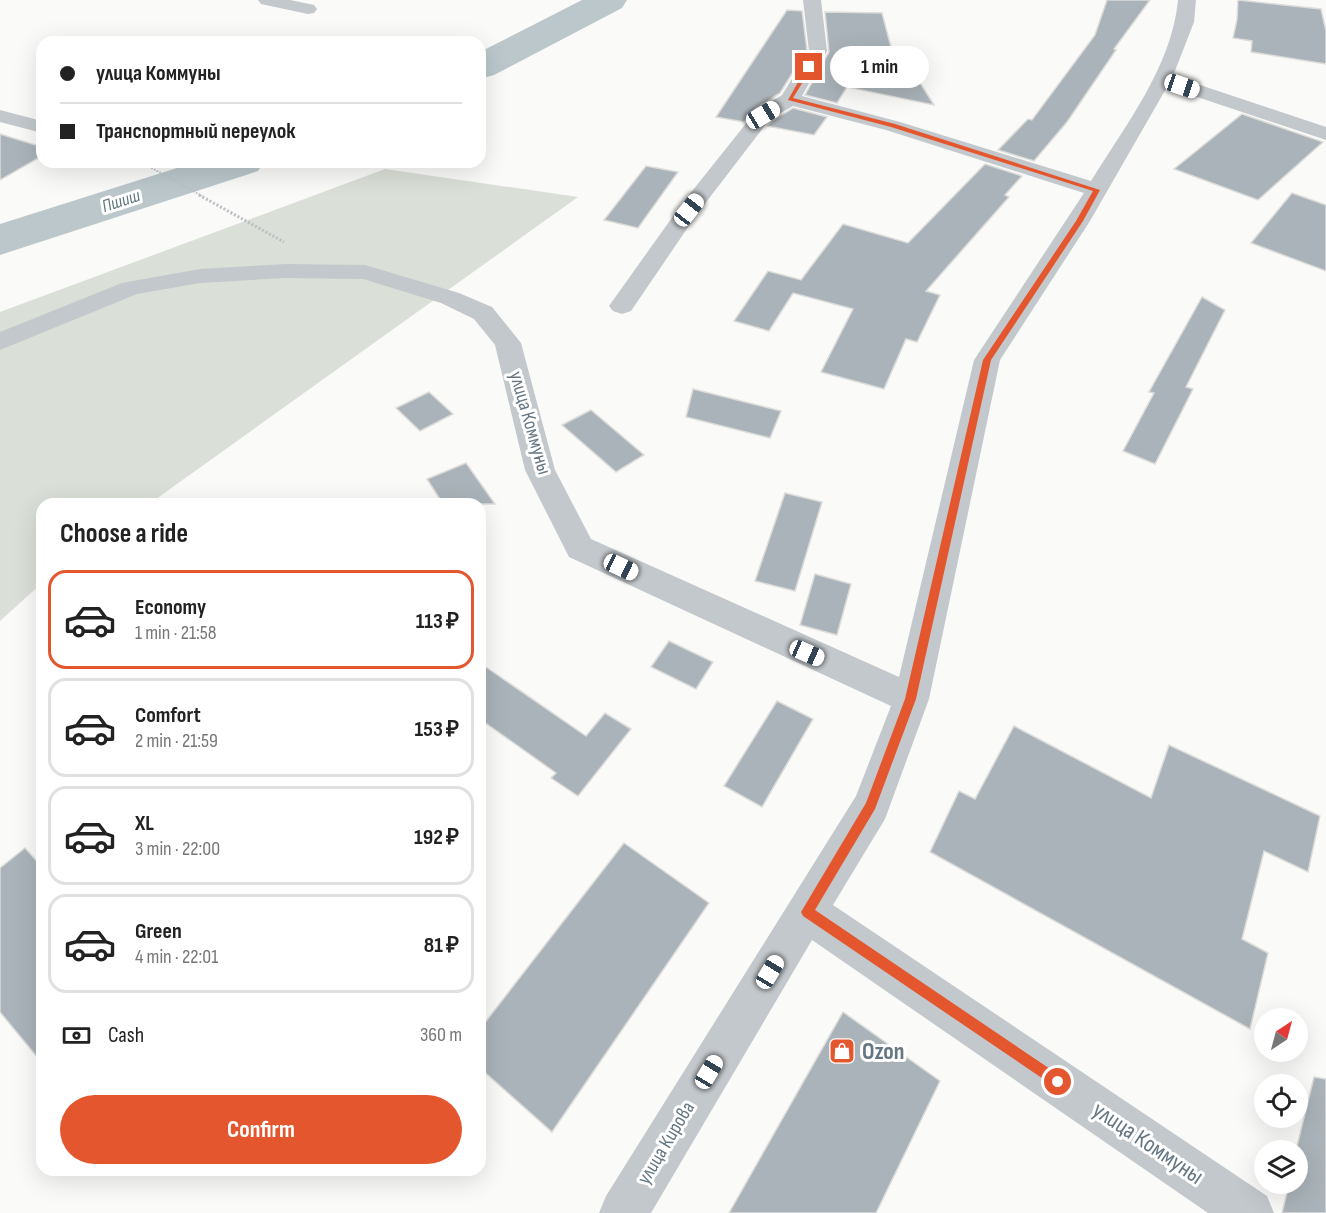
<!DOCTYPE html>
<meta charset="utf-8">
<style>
body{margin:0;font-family:"Sofia Sans Condensed",sans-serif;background:#f6f6f6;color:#222;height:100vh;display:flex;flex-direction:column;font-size:22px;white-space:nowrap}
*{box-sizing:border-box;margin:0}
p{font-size:20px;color:#767676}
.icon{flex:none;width:33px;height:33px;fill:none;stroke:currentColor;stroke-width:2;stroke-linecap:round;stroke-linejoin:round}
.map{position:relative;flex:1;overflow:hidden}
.side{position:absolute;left:36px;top:498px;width:450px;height:678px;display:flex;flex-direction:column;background:#fff;border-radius:18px;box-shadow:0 6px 24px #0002}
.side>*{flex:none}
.banner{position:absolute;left:36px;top:36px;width:450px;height:132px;border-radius:18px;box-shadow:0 6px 24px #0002;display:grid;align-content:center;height:132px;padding:0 24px;background:#fff}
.needle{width:39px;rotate:36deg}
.buttons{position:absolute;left:1254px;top:1008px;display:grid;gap:12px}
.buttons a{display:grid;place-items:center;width:54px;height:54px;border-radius:50%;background:#fff;box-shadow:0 6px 24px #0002;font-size:30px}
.end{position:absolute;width:27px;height:27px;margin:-14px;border:8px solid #e4572e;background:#fff;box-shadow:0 0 0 3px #fff}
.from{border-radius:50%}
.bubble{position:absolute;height:42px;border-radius:21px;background:#fff;box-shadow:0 6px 24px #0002;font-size:20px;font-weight:700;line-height:42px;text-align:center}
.car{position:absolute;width:18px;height:36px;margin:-18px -9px;border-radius:8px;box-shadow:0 0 4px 2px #0007;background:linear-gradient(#fff 24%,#345 0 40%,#fff 0 76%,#345 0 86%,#fff 0)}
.banner b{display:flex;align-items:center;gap:21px;height:57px;font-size:22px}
.banner b+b{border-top:2px solid #e0e0e0}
.banner i{width:15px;height:15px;background:#222}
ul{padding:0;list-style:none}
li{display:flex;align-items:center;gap:18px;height:99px;margin:0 12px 9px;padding:0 12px;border:3px solid #e0e0e0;border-radius:18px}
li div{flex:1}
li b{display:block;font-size:22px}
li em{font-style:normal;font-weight:700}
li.selected{border-color:#e4572e}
li>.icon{width:54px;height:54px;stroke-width:1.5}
h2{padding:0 24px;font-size:27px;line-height:72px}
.pay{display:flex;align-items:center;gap:15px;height:66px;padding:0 24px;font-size:22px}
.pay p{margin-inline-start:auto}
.action{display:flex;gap:12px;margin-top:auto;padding:12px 24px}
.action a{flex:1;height:69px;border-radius:36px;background:#e4572e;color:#fff;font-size:24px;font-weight:700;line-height:69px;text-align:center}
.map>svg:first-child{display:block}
.green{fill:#dadfd7}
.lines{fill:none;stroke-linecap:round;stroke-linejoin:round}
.river{fill:#bbc7cb;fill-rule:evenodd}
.building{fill:#aab3b9;stroke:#dcdcda;stroke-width:1.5}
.path-far1{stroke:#bbbfc2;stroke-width:2;stroke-dasharray:1.5 1.5;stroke-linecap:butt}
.path{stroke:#bbbfc2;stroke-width:3;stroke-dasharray:2 2;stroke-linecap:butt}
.minor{fill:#c3c8cc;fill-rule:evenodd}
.route{fill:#e4572e}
.labels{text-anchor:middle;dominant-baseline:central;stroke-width:6;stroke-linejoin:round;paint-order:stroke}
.far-water-label{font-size:18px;font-style:italic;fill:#60757c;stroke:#fff}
.street-label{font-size:20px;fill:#657683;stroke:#fff}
.near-poi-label{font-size:24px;font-weight:bold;fill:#657683;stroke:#fff;text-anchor:start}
.near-street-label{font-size:24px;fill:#657683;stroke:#fff}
</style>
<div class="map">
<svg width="1326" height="1213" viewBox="0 0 1326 1213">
<rect width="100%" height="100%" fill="#fafaf8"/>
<path class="green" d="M 385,169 L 578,197 L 149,504 L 42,504 L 42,583 L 0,621 L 0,312 Z"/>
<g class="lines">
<g class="river">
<path d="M 582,0 L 627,0 L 622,8 L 494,75 L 480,79 L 480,52 Z"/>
<path d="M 196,162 L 264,162 L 258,171 L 0,255 L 0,224 Z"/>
</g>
</g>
<g class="building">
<path d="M 1107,0 L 1150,0 L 1114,49 L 1116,50 L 1067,122 L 1034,161 L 998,150 L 1028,119 L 1032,120 L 1095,35 Z"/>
<path d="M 1238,0 L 1321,9 L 1326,31 L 1326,64 L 1251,52 L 1252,41 L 1233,38 L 1237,20 Z"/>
<path d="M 787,10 L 802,11 L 807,50 L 780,93 L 755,109 L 744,122 L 716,117 Z"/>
<path d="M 825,12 L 882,13 L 892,51 L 900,51 L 934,105 L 847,87 L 837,103 L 805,95 L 829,52 Z"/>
<path d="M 793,108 L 827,117 L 814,135 L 767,126 L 772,121 Z"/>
<path d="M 1242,114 L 1323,142 L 1258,200 L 1174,169 Z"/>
<path d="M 0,134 L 42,147 L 42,156 L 0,180 Z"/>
<path d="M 985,164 L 1022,176 L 1005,195 L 1009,197 L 926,291 L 940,295 L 917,342 L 906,339 L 884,389 L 821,372 L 853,309 L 793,293 L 769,331 L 734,321 L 768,271 L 801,280 L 843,224 L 908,243 Z"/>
<path d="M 646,166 L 678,172 L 638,228 L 604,220 Z"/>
<path d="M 1292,193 L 1326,205 L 1326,271 L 1251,243 Z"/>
<path d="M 1202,297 L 1225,310 L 1186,387 L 1193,389 L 1155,464 L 1123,451 L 1154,393 L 1149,392 Z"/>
<path d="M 693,389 L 781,411 L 770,438 L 686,417 Z"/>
<path d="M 429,392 L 453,414 L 420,431 L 396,408 Z"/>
<path d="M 591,410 L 644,455 L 616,472 L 562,425 Z"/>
<path d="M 466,463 L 495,504 L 443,504 L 427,479 Z"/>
<path d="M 785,493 L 822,502 L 795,591 L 755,581 Z"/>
<path d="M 815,574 L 851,584 L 837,635 L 800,625 Z"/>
<path d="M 669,641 L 713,662 L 696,689 L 651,667 Z"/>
<path d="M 480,663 L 586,736 L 605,713 L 631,729 L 578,796 L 551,778 L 556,773 L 480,719 Z"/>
<path d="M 777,701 L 813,719 L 762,807 L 724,786 Z"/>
<path d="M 1014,726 L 1151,798 L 1169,745 L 1320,816 L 1308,872 L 1264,851 L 1242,939 L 1268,953 L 1250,1029 L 930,852 L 959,791 L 975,799 Z"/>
<path d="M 624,843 L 709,903 L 552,1132 L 480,1068 L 480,1029 Z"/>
<path d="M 25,848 L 42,867 L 42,1063 L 0,1012 L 0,868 Z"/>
<path d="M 843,1012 L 940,1081 L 876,1213 L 729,1213 Z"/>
<path d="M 1314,1077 L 1326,1079 L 1326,1213 L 1282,1213 L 1289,1184 L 1298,1184 L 1296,1150 Z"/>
</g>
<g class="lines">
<path class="path-far1" d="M 141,162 L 202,196"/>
<path class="path" d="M 199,195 L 284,242"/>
<g class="minor">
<path d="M 258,0 L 290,0 L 314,5 L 317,9 L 314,13 L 308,14 L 261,4 Z"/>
<path d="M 803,0 L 821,0 L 827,51 L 802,96 L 900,122 L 1091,181 C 1125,126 1172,66 1178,0 L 1196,0 L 1194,22 L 1173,76 L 1326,127 L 1326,140 L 1167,87 L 1090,221 L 1000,360 L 929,699 L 885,819 L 833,905 L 1267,1196 L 1274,1213 L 1208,1213 L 812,940 L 651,1213 L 599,1213 L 606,1196 L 856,796 L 891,706 L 569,557 L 525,470 L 495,345 L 474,319 L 441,303 L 363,279 L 286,278 L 200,283 L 137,294 L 0,350 L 0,332 L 122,283 L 200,269 L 286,264 L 365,265 L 459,293 L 492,307 L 521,343 L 555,470 L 591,539 L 899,677 L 974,360 L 1084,193 L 886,130 L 793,106 L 770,119 L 697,214 L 631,311 L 622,314 L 613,311 L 609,306 L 681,205 L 756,111 L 782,95 L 809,51 Z"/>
<path d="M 0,110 L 42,121 L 42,133 L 0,122 Z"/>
</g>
</g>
<path class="route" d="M 807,66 L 812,67 L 793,98 L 895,124 L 1100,190 L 1083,221 L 991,360 L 916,699 L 875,809 L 815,910 L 1062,1077 L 1064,1082 L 1062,1087 L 1058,1089 L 803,916 L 801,912 L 866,803 L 905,699 L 983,360 L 1076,221 L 1093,191 L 891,127 L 788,100 Z"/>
<defs>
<g id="shop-square" transform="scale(1.35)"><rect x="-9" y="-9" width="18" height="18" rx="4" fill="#e4572e" stroke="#fff"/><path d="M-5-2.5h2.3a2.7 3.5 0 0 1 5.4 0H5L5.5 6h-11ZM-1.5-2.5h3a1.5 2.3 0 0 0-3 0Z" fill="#fff"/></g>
</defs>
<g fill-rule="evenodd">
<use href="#shop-square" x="842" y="1051"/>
</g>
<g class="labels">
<g class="far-water-label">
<text transform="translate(121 201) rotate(-18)">Пшиш</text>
</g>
<g class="street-label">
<text transform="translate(530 423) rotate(74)">улица Коммуны</text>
<text transform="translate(666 1143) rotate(-59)">улица Кирова</text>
</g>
<g class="near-poi-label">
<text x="862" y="1051">Ozon</text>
</g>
<g class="near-street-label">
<text transform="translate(1148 1143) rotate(34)">улица Коммуны</text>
</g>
</g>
</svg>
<div class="buttons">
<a><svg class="needle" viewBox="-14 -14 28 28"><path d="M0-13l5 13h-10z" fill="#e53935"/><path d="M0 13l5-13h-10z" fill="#767676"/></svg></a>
<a><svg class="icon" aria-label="locate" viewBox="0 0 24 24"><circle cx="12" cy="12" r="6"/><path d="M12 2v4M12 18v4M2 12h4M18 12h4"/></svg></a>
<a><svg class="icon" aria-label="layers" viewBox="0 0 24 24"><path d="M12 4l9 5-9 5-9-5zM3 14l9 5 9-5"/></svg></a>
</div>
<i class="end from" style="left:1058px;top:1082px"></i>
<i class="end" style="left:809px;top:67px"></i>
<div class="bubble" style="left:830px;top:46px;width:99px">1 min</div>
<i class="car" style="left:1182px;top:86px;rotate:109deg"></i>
<i class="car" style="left:763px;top:115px;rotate:59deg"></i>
<i class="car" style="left:689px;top:210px;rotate:38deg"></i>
<i class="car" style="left:621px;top:567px;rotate:115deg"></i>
<i class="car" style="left:807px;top:653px;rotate:114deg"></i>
<i class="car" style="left:770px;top:972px;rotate:31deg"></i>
<i class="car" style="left:709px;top:1072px;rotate:31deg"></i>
<div class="banner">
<b><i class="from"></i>улица Коммуны</b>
<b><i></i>Транспортный переулок</b>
</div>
<section class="side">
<h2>Choose a ride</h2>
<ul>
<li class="selected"><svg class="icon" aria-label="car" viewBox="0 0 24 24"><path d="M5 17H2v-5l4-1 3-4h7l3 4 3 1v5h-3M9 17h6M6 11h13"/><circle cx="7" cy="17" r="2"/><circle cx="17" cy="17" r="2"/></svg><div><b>Economy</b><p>1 min · 21:58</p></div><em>113 ₽</em></li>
<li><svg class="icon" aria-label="car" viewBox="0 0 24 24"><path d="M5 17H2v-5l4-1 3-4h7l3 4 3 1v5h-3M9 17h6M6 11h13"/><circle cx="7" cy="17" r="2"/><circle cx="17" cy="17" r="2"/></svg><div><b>Comfort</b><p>2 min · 21:59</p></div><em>153 ₽</em></li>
<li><svg class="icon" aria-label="car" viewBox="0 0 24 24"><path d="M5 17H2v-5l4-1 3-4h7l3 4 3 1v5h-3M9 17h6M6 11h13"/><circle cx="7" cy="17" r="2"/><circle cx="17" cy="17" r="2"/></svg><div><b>XL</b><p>3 min · 22:00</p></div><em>192 ₽</em></li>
<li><svg class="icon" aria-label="car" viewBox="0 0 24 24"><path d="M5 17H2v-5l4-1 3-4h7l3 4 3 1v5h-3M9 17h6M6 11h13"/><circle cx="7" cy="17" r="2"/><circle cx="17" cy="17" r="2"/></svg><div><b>Green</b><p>4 min · 22:01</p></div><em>81 ₽</em></li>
</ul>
<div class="pay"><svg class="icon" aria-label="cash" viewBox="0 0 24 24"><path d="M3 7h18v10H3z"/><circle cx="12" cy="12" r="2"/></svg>Cash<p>360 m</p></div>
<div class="action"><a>Confirm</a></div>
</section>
</div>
